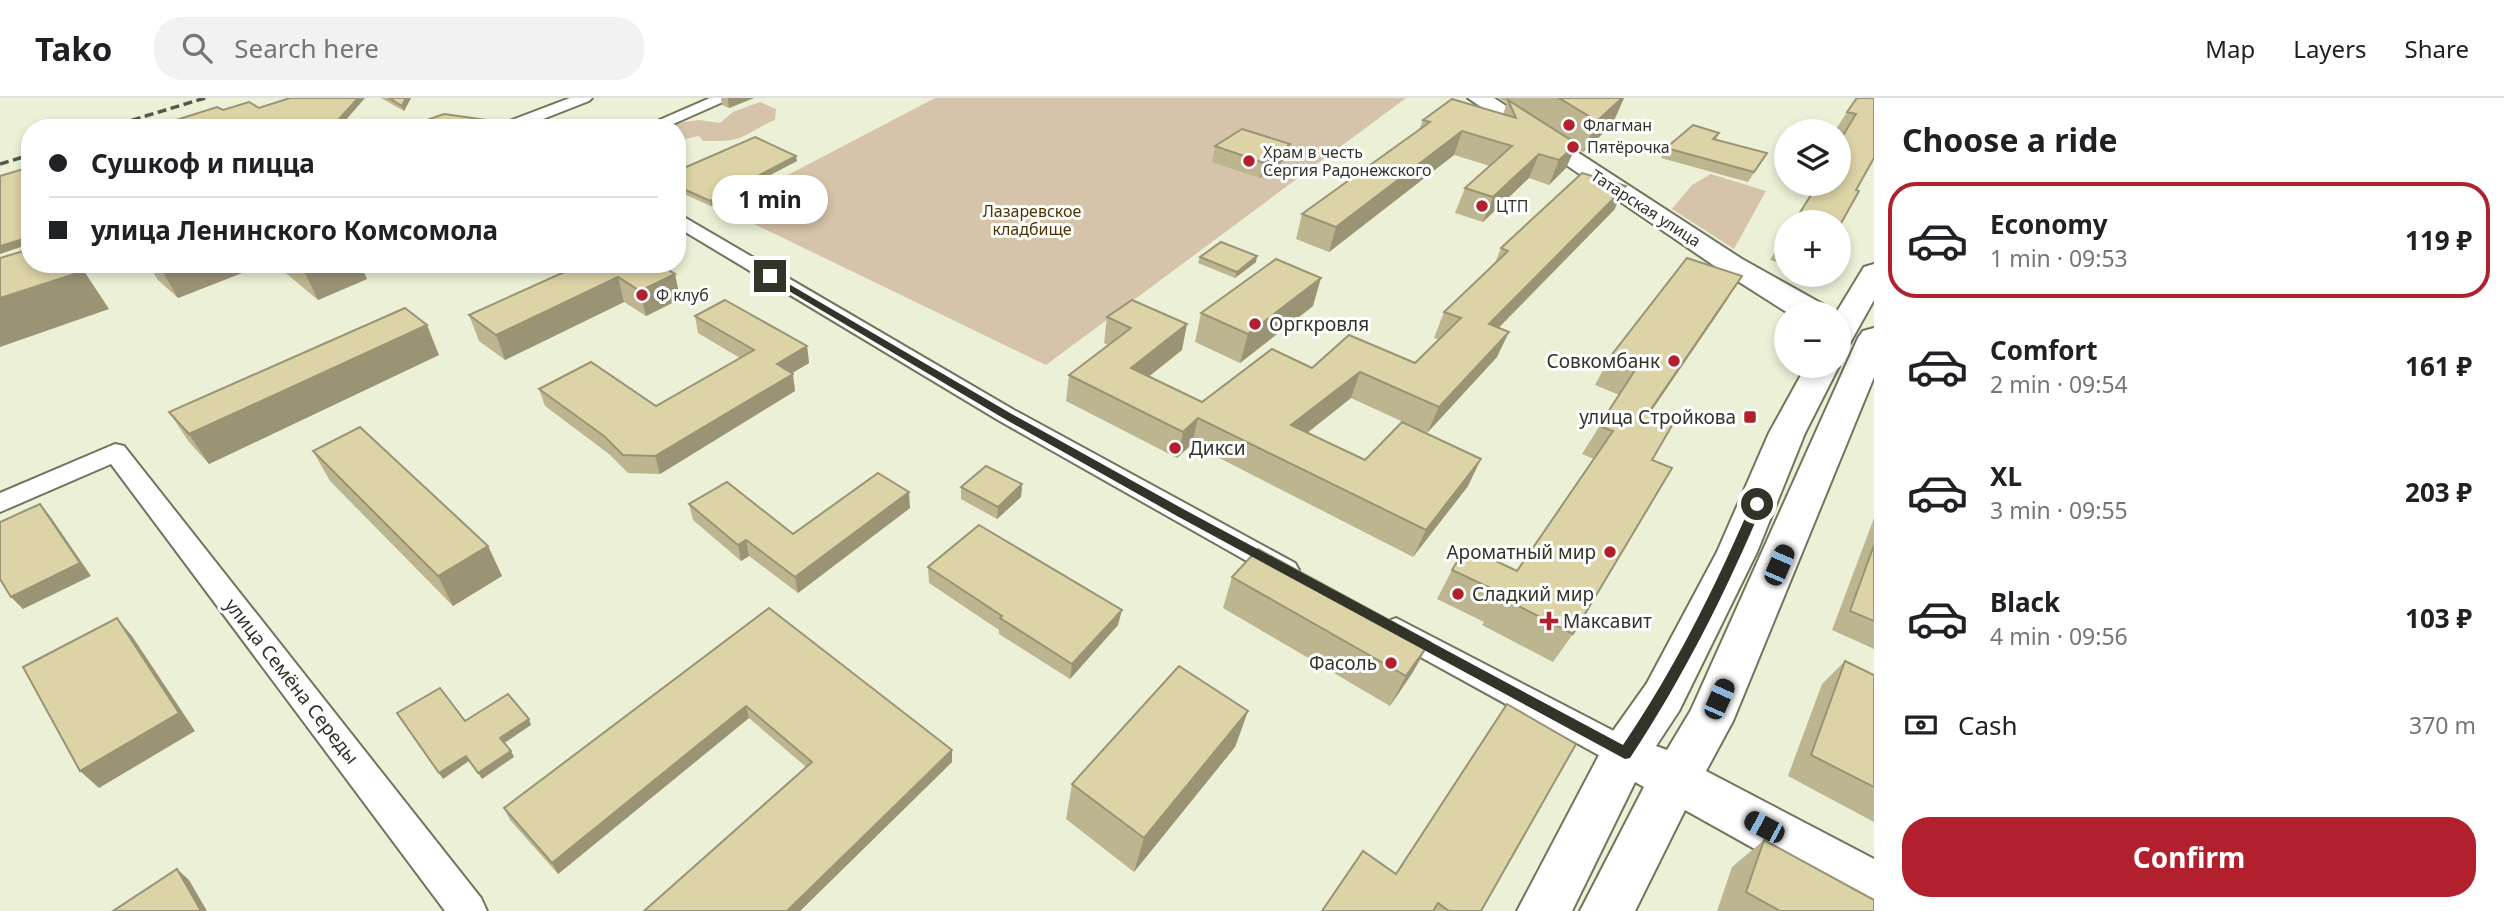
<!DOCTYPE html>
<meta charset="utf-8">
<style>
body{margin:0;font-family:"Noto Sans",sans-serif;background:#f2f2f2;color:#202124;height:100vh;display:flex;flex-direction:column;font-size:26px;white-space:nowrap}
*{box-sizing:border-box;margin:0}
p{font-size:23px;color:#757577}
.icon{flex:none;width:38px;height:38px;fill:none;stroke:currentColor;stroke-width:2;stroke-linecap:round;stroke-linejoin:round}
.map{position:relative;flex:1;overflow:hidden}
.details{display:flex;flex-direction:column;background:#fff;width:630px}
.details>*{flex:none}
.banner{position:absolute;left:21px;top:21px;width:665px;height:154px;border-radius:28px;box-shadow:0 4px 10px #0003;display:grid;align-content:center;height:154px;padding:0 28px;background:#fff}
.controls{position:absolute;left:1774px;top:21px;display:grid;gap:14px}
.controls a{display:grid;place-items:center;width:77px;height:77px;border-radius:50%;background:#fff;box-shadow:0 4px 10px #0003;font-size:35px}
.end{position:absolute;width:32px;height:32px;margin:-16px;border:9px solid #32342a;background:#fff;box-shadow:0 0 0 4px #fff}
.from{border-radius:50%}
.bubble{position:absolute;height:49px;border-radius:24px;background:#fff;box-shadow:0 4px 10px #0003;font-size:23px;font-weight:700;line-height:49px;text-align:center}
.car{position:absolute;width:21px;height:42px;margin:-21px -10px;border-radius:9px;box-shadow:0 0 5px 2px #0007;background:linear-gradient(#222 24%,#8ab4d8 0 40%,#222 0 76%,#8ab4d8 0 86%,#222 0)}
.banner b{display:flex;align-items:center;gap:24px;height:66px;font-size:26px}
.banner b+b{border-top:2px solid #e0e0e0}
.banner i{width:18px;height:18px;background:#202124}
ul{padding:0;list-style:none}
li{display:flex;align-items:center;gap:21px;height:116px;margin:0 14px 10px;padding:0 14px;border:4px solid transparent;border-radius:28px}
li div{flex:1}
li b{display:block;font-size:26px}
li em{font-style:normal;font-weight:700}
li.on{border-color:#b2202e}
li>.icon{width:63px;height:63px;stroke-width:1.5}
h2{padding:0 28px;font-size:32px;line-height:84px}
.pay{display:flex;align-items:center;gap:18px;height:77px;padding:0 28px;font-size:26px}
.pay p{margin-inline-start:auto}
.button{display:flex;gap:14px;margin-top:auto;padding:14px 28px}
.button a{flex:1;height:80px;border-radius:28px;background:#b2202e;color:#fff;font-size:28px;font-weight:700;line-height:80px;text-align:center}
header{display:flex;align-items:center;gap:42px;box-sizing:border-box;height:98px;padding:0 35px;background:#fff;border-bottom:2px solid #e0e0e0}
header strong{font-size:33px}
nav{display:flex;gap:38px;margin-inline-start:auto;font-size:24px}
.search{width:490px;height:63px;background:#f2f2f2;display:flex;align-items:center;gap:18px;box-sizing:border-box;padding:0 24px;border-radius:28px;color:#757577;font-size:26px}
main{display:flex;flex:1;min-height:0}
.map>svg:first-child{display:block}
.green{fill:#d5c4a9}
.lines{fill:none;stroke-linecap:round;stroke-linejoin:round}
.street-casing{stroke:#70755e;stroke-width:4}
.secondary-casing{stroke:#70755e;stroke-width:4}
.street{fill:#fff;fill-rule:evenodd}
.secondary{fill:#fff;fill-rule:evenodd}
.rail{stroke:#55584b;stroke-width:3.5;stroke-dasharray:9 4.5;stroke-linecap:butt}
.wall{fill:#bdb590}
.shaded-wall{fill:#9a9475}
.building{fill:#dcd3a7;stroke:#9a9475;stroke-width:2}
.route{fill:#32342a}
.poi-dot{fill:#b2202e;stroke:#fff;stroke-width:2.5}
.labels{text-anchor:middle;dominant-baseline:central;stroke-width:6;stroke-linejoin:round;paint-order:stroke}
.far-poi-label{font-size:16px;fill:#32342a;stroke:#fff;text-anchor:start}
.far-street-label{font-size:16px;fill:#32342a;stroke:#fff}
.far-park-label{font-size:16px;fill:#4d3502;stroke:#fff}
.poi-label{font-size:19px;fill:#32342a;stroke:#fff;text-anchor:start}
.street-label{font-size:19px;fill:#32342a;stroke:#fff}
</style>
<header>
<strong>Tako</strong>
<div class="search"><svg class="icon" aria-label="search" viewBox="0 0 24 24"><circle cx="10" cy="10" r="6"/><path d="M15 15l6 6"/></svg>Search here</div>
<nav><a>Map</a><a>Layers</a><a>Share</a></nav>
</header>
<main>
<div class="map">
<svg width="1874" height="813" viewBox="0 0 1874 813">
<rect width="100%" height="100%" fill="#ebf0d7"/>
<g class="green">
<path d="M 935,0 L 1406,0 L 1046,267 L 723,111 Z"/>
<path d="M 760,4 L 776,11 L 775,22 C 764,26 755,33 744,38 C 732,44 716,43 703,43 L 699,38 L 679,42 L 677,30 L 671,30 L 676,25 L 699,22 L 720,25 L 733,14 Z"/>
<path d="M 1711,76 L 1766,93 L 1734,151 L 1672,111 L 1692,87 Z"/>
</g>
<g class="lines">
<g class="street-casing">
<g id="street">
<path d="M 570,0 L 592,0 L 589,3 L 520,30 L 497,30 L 499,27 Z"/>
<path d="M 710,0 L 732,0 L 664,30 L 641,30 Z"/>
<path d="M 677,115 L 1014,312 L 1295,465 L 1299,472 L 1295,479 L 1285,482 L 1275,479 L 998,322 L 677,129 Z"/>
<path d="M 115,346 L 124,348 L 481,800 L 487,813 L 445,813 L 111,366 L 0,414 L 0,395 Z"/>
<path d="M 1396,520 L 1637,645 L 1641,655 L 1637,665 L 1625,669 L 1613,665 L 1386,540 L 1381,532 L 1386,524 Z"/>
</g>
</g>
<g class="secondary-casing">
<g id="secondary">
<path d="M 1468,0 L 1494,0 L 1742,161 L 1826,208 L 1831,215 L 1788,215 L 1722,173 Z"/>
<path d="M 1874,166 L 1874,202 L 1850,245 L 1839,248 L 1839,215 L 1836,215 L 1864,169 Z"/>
<path d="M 1874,230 L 1874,279 L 1733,623 L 1706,673 L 1874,761 L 1874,813 L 1855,807 L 1685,712 L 1635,813 L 1580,813 L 1644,689 L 1635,684 L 1572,813 L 1517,813 L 1608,640 L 1647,585 L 1717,454 L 1769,335 L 1806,268 L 1839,268 L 1805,335 L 1757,454 L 1679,613 L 1656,648 L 1667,652 L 1691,612 L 1858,240 L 1863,233 Z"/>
</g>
</g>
<use href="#street" class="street"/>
<use href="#secondary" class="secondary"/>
<g class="rail">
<path d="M 106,30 L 205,0"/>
<path d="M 0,66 L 30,57"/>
</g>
</g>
<g class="wall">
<path d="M 381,0 L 411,0 L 404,13 Z"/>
<path d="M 721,0 L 754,0 L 729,10 L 722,7 Z"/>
<path d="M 1499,0 L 1624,0 L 1612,27 L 1583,54 L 1575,50 L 1566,70 L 1549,87 L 1529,80 L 1483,124 L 1455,115 L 1465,90 L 1490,68 L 1454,57 L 1329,154 L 1296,141 L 1302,116 L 1419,32 L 1423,22 L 1503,16 L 1507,5 Z"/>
<path d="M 1874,0 L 1839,124 L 1794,124 L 1811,95 L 1798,91 L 1801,86 L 1839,86 L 1839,42 L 1842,37 L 1839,36 L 1839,33 L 1835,33 L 1847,14 Z"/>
<path d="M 1719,35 L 1716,42 L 1767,55 L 1748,84 L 1661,60 L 1666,50 Z"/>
<path d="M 1215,48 L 1286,61 L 1260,80 L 1212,64 Z"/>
<path d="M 797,63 L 711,108 L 677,93 L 677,73 Z"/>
<path d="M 1626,88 L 1614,112 L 1499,230 L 1497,259 L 1427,335 L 1351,300 L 1307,335 L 1365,362 L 1468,388 L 1413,459 L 1192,346 L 1177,360 L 1066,303 L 1069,277 L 1108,247 L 1104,245 L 1107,219 L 1182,252 L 1149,278 L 1202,304 L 1312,270 L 1415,265 L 1439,242 L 1434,240 L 1444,214 L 1495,165 L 1501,150 Z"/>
<path d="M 1787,135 L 1787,167 L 1770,162 Z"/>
<path d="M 1200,159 L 1256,164 L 1235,180 L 1198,165 Z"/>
<path d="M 149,166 L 265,166 L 178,200 L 157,181 Z"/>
<path d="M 275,166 L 360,166 L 367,181 L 318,202 Z"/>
<path d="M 565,166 L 658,166 L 675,176 L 680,201 L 646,218 L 624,204 L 505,262 L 479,243 L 469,217 L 572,171 Z"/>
<path d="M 1725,205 L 1650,314 L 1652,362 L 1573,536 L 1553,564 L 1482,527 L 1484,524 L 1437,501 L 1452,472 L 1517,473 L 1594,361 L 1582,356 L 1619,297 L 1595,287 L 1610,259 Z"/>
<path d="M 1313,208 L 1240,265 L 1195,244 L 1201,215 Z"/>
<path d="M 695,218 L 807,248 L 809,265 L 792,275 L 795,293 L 660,376 L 628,375 L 609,356 L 545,308 L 539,291 L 656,308 L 740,260 L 698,235 Z"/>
<path d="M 439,257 L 209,366 L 189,344 L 169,314 Z"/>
<path d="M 313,353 L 488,448 L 502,478 L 453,508 L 330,383 Z"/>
<path d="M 1022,386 L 1021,399 L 997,421 L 961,401 L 961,389 Z"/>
<path d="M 689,406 L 793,436 L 910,410 L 798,495 L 749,458 L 741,463 L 693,422 Z"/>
<path d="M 1874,420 L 1874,551 L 1832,532 Z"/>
<path d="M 928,469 L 1118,527 L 1070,581 L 999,536 L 999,532 L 929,485 Z"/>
<path d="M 1232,479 L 1413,574 L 1390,608 L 1223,510 Z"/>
<path d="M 769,510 L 952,652 L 952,664 L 800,813 L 644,813 L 806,669 L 749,620 L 558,776 L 510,722 L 504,710 Z"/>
<path d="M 1845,563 L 1874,577 L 1874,724 L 1788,678 L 1822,586 Z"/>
<path d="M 1248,613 L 1235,649 L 1134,774 L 1066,721 L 1072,686 Z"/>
<path d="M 1764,742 L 1874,813 L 1717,813 L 1732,769 Z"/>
<path d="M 1396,776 L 1481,813 L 1322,813 Z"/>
</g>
<g class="shaded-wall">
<path d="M 358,0 L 365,0 L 339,30 L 331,30 Z"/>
<path d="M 406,0 L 411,0 L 404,13 L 402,8 Z"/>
<path d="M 728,0 L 754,0 L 729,10 Z"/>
<path d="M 1622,0 L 1624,0 L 1612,27 L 1583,54 L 1597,23 Z"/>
<path d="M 494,23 L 496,30 L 474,30 Z"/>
<path d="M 1462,33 L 1454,57 L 1329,154 L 1336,129 Z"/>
<path d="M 1290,46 L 1286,61 L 1260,80 L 1264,65 Z"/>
<path d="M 1577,46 L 1566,70 L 1549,87 L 1559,62 Z"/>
<path d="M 1539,56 L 1529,80 L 1483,124 L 1493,99 Z"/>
<path d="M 796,58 L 797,63 L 711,108 L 710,103 Z"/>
<path d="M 1626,88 L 1614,112 L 1477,251 L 1489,226 Z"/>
<path d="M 30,139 L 30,146 L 0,156 L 0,148 Z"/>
<path d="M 1257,158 L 1256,164 L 1235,180 L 1237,174 Z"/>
<path d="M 174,166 L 265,166 L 178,200 L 161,171 Z"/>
<path d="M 321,166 L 360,166 L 367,181 L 318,202 L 304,173 Z"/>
<path d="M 84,173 L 109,211 L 0,249 L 0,200 Z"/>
<path d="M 675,176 L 680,201 L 646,218 L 640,193 Z"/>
<path d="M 1742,178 L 1725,205 L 1631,343 L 1649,314 Z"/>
<path d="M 618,179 L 624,204 L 505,262 L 496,237 Z"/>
<path d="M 1321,180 L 1313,208 L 1240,265 L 1248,236 Z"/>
<path d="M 1187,226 L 1182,252 L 1127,296 L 1131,270 Z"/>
<path d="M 427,227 L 439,257 L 209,366 L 189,336 Z"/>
<path d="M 1509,234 L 1497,259 L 1427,335 L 1439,309 Z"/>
<path d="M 807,248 L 809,265 L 779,283 L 777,266 Z"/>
<path d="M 1360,274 L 1351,300 L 1283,354 L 1291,327 Z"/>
<path d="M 793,276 L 795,293 L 660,376 L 655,358 Z"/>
<path d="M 1198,320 L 1192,346 L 1177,360 L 1183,334 Z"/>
<path d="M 1481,361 L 1468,388 L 1413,459 L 1426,432 Z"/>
<path d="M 1022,386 L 1021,399 L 997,421 L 998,409 Z"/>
<path d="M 909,394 L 910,410 L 798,495 L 795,479 Z"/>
<path d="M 40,406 L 50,418 L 91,478 L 23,511 L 11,499 Z"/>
<path d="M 746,442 L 749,458 L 741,463 L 738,447 Z"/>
<path d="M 488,448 L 502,478 L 453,508 L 438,478 Z"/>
<path d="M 1122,512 L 1118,527 L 1070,581 L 1072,566 Z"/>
<path d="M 117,520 L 132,538 L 195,633 L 99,690 L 80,673 Z"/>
<path d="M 1430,544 L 1413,574 L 1390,608 L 1406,578 Z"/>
<path d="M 746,608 L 749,620 L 558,776 L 552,765 Z"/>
<path d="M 1248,613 L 1235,649 L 1134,774 L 1144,740 Z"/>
<path d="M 529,621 L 531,627 L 503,646 L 500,640 Z"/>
<path d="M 952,652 L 952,664 L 800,813 L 787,813 Z"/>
<path d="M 511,653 L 514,659 L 482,681 L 478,675 Z"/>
<path d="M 466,658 L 469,663 L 443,681 L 439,675 Z"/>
<path d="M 177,771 L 189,782 L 207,813 L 201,813 Z"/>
</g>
<g class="building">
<path d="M 290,0 L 358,0 L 331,30 L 151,30 L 217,9 L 223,12 L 249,4 L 259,10 Z"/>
<path d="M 389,0 L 406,0 L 402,8 Z"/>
<path d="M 1559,0 L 1622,0 L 1597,23 Z"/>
<path d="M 1857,0 L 1874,0 L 1874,60 L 1856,92 L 1859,93 L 1839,129 L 1839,124 L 1794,124 L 1818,86 L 1839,86 L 1839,44 L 1856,16 L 1847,14 Z"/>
<path d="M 1452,1 L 1516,20 L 1508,2 L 1577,46 L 1559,62 L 1539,56 L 1493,99 L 1465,90 L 1512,48 L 1462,33 L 1336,129 L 1302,116 L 1430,24 L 1423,22 Z"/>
<path d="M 444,16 L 494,23 L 474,30 L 404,30 Z"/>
<path d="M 587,24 L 597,30 L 572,30 Z"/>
<path d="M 1693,27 L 1719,35 L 1713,41 L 1767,55 L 1754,74 L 1666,50 Z"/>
<path d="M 1242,31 L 1290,46 L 1264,65 L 1215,48 Z"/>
<path d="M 755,39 L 796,58 L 710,103 L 677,88 L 677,73 Z"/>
<path d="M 30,69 L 30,139 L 0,148 L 0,78 Z"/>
<path d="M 1582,75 L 1626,88 L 1489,226 L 1509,234 L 1439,309 L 1360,274 L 1291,327 L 1365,362 L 1402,324 L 1481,361 L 1426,432 L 1198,320 L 1183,334 L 1069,277 L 1131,230 L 1107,219 L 1132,202 L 1187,226 L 1131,270 L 1202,304 L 1272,251 L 1312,270 L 1349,237 L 1415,265 L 1461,220 L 1444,214 L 1508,153 L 1501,150 Z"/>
<path d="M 1221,144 L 1257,158 L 1237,174 L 1200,159 Z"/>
<path d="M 30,151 L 30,166 L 78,166 L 84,173 L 0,200 L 0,160 Z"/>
<path d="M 1687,160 L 1742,178 L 1649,314 L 1674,324 L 1652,362 L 1672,370 L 1573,536 L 1499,498 L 1501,495 L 1452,472 L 1466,449 L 1517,473 L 1613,333 L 1599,328 L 1637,269 L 1610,259 Z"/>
<path d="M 1276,161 L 1321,180 L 1248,236 L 1201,215 Z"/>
<path d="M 155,166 L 174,166 L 161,171 Z"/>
<path d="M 295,166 L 321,166 L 304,173 Z"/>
<path d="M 582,166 L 658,166 L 675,176 L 640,193 L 618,179 L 496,237 L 469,217 Z"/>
<path d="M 725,202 L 807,248 L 777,266 L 793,276 L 655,358 L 623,357 L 604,338 L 539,291 L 591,264 L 656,308 L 754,252 L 695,218 Z"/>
<path d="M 405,210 L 427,227 L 189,336 L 169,314 Z"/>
<path d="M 360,329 L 488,448 L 438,478 L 313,353 Z"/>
<path d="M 986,368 L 1022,386 L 998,409 L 961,389 Z"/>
<path d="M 878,375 L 909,394 L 795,479 L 746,442 L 738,447 L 689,406 L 727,384 L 793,436 Z"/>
<path d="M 40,406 L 80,465 L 11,499 L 0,481 L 0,424 Z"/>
<path d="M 979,427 L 1122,512 L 1072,566 L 1000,520 L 1002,518 L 928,469 Z"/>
<path d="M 1874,447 L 1874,523 L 1850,513 Z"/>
<path d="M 1258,451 L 1430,544 L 1406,578 L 1232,479 Z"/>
<path d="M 769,510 L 952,652 L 787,813 L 644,813 L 812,664 L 746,608 L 552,765 L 504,710 Z"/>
<path d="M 117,520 L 179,615 L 80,673 L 23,569 Z"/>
<path d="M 1845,563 L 1874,577 L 1874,689 L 1811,657 Z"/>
<path d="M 1179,568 L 1248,613 L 1144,740 L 1072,686 Z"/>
<path d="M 440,590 L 465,623 L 508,596 L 529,621 L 500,640 L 511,653 L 478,675 L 466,658 L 439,675 L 397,615 Z"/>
<path d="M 1507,606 L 1576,646 L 1481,813 L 1449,813 L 1438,805 L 1433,813 L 1322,813 L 1363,753 L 1396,776 Z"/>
<path d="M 1764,742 L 1874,802 L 1874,813 L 1780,813 L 1746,794 Z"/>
<path d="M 177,771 L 201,813 L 113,813 Z"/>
</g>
<path class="route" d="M 770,175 L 1010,315 L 1185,412 L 1623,647 C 1674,572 1715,490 1751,406 L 1757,402 L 1763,406 C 1726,494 1683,580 1630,660 L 1625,661 L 1177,418 L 1003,320 L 767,180 L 767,176 Z"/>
<g class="poi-dot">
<circle cx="1569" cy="27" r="7"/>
<circle cx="1573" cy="49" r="7"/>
<circle cx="1249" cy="63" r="7"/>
<circle cx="1482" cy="108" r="7"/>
<circle cx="642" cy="197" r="7"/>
<circle cx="1255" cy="226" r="7"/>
<circle cx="1674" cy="263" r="7"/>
<rect x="1743" y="312" width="14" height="14" rx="3.5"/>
<circle cx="1175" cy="350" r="7"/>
<circle cx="1610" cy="454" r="7"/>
<circle cx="1458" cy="496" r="7"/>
<path d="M1545.5 512.5h7v7h7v7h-7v7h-7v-7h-7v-7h7z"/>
<circle cx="1391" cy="565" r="7"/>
</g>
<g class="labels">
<g class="far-poi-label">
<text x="1583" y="27">Флагман</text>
<text x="1587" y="49">Пятёрочка</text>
<text x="1263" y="54">Храм в честь<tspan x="1263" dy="18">Сергия Радонежского</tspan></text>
<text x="1496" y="108">ЦТП</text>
<text x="656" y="197">Ф клуб</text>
</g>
<g class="far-street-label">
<text transform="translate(1646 110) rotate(33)">Татарская улица</text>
</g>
<g class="far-park-label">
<text x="1032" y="113">Лазаревское<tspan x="1032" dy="18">кладбище</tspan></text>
</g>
<g class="poi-label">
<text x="1269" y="226">Оргкровля</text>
<text x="1660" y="263" text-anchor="end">Совкомбанк</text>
<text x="1736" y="319" text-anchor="end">улица Стройкова</text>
<text x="1189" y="350">Дикси</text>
<text x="1596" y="454" text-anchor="end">Ароматный мир</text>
<text x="1472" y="496">Сладкий мир</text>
<text x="1563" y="523">Максавит</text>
<text x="1377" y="565" text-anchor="end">Фасоль</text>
</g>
<g class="street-label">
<text transform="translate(292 583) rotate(52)">улица Семёна Середы</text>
</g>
</g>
</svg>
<div class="controls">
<a><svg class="icon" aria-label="layers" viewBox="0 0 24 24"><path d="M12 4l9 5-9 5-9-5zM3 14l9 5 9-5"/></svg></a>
<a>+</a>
<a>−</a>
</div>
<i class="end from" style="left:1757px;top:406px"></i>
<i class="end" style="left:770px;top:178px"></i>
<div class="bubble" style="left:712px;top:77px;width:116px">1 min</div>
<i class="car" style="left:1779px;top:467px;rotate:23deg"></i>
<i class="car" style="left:1719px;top:601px;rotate:24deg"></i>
<i class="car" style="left:1764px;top:729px;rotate:298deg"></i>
<div class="banner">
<b><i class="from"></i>Сушкоф и пицца</b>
<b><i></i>улица Ленинского Комсомола</b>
</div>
</div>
<section class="details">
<h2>Choose a ride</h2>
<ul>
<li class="on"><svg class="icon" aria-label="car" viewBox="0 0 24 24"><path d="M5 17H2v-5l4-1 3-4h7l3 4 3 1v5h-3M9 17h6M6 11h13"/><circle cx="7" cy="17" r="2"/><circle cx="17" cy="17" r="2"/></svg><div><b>Economy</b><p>1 min · 09:53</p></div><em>119 ₽</em></li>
<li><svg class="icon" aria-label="car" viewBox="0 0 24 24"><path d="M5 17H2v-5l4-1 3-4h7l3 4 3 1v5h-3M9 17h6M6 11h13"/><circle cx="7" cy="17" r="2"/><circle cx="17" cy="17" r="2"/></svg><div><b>Comfort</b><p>2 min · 09:54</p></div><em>161 ₽</em></li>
<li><svg class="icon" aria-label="car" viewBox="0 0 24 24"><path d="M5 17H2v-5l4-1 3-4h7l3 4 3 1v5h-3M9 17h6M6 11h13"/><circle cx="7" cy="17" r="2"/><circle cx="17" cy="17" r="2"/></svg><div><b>XL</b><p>3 min · 09:55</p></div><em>203 ₽</em></li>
<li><svg class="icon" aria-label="car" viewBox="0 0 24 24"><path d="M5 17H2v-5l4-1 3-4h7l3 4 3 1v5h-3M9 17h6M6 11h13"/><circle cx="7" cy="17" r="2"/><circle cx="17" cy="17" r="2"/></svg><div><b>Black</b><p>4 min · 09:56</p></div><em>103 ₽</em></li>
</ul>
<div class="pay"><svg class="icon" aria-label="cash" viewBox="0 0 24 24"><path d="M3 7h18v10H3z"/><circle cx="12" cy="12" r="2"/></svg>Cash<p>370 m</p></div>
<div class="button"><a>Confirm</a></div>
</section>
</main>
